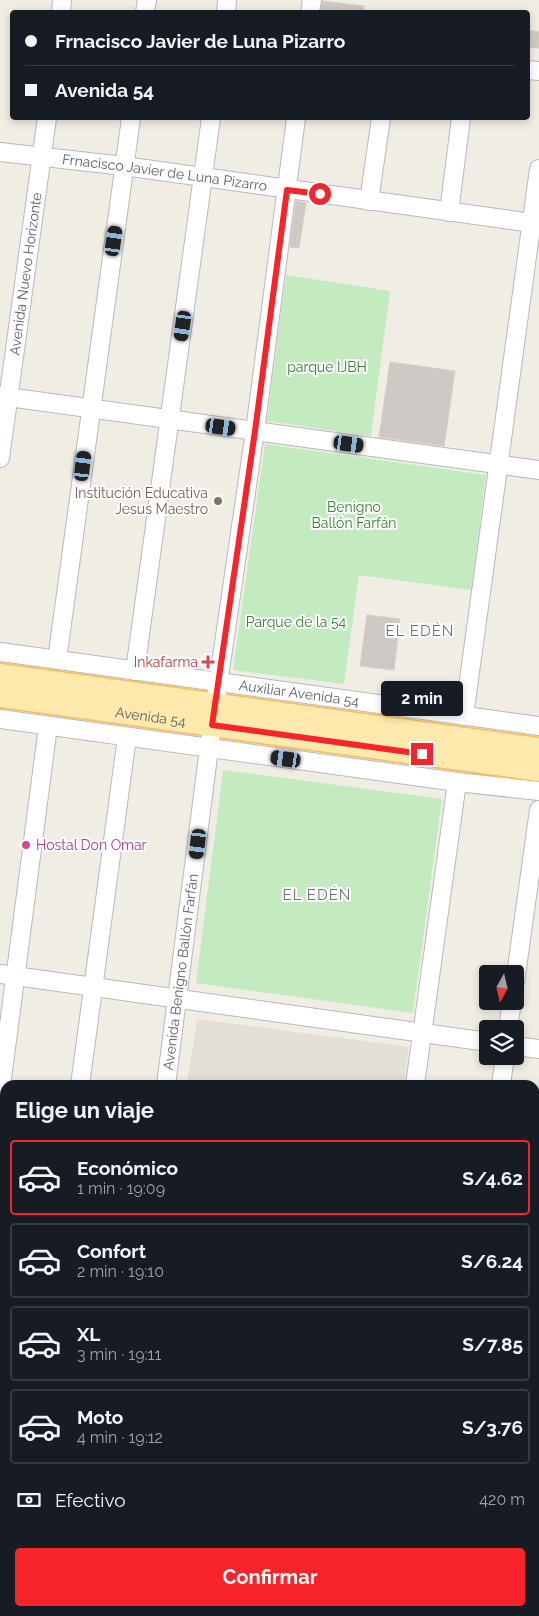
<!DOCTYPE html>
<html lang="es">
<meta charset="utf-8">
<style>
body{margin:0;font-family:Raleway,sans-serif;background:#20242c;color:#f1f3f6;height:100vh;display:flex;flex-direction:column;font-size:19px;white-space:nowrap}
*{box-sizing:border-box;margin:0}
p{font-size:16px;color:#9ea1a6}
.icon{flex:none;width:28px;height:28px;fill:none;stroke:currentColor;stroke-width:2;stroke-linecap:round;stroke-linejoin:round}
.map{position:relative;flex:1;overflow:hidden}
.details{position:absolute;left:0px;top:1080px;width:540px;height:536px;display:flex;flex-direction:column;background:#171b24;border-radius:15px 15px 0 0;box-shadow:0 2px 8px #0003}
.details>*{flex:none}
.guide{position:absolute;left:10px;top:10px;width:520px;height:110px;border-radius:5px;box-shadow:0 2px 8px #0003;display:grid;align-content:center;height:110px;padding:0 15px;background:#171b24}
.needle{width:32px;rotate:188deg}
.fabs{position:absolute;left:479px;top:965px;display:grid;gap:10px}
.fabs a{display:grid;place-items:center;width:45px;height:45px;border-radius:5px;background:#171b24;box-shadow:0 2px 8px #0003;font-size:25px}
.end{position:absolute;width:22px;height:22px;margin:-11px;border:6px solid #f7252b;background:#fff;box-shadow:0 0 0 2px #fff}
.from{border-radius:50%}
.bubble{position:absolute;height:35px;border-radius:5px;background:#171b24;box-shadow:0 2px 8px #0003;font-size:16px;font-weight:700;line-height:35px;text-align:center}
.car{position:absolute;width:15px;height:30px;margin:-15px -8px;border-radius:6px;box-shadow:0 0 4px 1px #0007;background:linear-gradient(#222 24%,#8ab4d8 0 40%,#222 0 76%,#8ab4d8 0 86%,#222 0)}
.guide b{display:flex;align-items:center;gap:18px;height:48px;font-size:19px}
.guide b+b{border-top:1px solid #363941}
.guide i{width:12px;height:12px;background:#f1f3f6}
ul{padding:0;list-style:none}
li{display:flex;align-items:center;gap:15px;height:75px;margin:0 10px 8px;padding:0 5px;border:2px solid #363941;border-radius:5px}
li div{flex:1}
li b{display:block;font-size:19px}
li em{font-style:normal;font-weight:700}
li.active{border-color:#f7252b}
li>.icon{width:45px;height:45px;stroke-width:1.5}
h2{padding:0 15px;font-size:22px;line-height:60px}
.pay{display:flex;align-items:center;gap:12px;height:55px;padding:0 15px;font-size:19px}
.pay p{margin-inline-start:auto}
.action{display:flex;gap:10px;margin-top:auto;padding:10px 15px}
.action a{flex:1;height:58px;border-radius:5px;background:#f7252b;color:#fff;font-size:20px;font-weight:700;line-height:58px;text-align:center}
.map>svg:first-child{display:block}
.education{fill:#e3ded6}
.green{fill:#c4eac0}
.building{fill:#cec9c4;stroke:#d6cec3}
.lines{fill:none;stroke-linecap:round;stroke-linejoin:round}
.minor-casing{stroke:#b6b9bd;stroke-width:20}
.major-casing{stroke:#fcbb52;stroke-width:25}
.minor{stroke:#fff;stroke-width:18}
.major{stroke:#ffe9ac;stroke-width:22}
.route{stroke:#f7252b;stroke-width:6}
.education-dot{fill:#8d6e63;stroke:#fff;stroke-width:2}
.health-dot{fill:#e0444e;stroke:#fff;stroke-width:2}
.hotel-dot{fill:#d1479c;stroke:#fff;stroke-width:2}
.labels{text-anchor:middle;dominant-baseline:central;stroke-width:4;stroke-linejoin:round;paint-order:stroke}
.street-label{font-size:14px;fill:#5d6267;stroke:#fff}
.park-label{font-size:14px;fill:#33852e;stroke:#fff}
.education-label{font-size:14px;fill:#785e54;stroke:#fff;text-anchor:end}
.health-label{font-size:14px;fill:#be3a42;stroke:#fff;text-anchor:end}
.hotel-label{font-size:14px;fill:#b23c85;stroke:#fff;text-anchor:start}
.neighbourhood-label{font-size:15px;letter-spacing:1px;fill:#6e7479;stroke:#fff}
</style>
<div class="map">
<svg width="539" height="1616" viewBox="0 0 539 1616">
<rect width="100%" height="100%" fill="#f0ede5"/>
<path class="education" d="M 197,1019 L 409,1047 L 404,1085 L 187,1085 Z"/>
<g class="green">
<path d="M 286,275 L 390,291 L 371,436 L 267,421 Z"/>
<path d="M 265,444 L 486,475 L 471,590 L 359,575 L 344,684 L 233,670 Z"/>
<path d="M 223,770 L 442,799 L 413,1013 L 196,983 Z"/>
</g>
<g class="building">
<path d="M 322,1 L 364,6 L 363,12 L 321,12 Z"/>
<path d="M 528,30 L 539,32 L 539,48 L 528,47 Z"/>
<path d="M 296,201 L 306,203 L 299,248 L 290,247 Z"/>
<path d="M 390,362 L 455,371 L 444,446 L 379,437 Z"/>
<path d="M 367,615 L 400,619 L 394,670 L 360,666 Z"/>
</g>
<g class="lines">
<g class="minor-casing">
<g id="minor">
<path d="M 61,12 L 62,0"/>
<path d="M 145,12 L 147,0"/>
<path d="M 226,12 L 227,0"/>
<path d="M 310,12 L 312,0"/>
<path d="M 528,70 L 539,71"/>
<path id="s1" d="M 0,152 L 124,166 L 539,224"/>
<path d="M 369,201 L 381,118"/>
<path d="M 449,212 L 461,118"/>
<path d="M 0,396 L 539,470"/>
<path id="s2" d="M 0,458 L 47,118"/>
<path id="s3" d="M 0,652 L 539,726"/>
<path d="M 57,660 L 131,118"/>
<path d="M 135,671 L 211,118"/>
<path d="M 464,716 L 539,169"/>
<path d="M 0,719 L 457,782 L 539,791"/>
<path d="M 0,974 L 488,1042"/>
<path d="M 515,982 L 539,810"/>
<path d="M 508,1029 L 512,1001"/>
<path d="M 515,1046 L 539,1049"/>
<path d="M 80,1085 L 127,737"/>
<path id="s4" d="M 166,1085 L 212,725 L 255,431 L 296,118"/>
<path d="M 415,1085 L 457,782"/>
<path d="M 501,1085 L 505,1056"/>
<path d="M 0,1094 L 48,726"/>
<path d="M 0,1218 L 5,1219"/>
<path d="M 535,1292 L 539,1292"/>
<path d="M 535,1431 L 539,1402"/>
<path d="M 0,1461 L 5,1462"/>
<path d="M 0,1479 L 5,1480"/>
<path d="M 535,1533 L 539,1533"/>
<path d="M 535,1551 L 539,1551"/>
<path d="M 0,1613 L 23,1616"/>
<path d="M 94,1616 L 95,1611"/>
<path d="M 220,1616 L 221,1611"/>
<path d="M 320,1616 L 320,1611"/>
<path d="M 418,1616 L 419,1611"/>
<path d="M 518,1616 L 518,1611"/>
</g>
</g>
<g class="major-casing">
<g id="major">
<path d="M 0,675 L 539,749"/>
<path id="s5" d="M 0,696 L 539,770"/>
</g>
</g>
<use href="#minor" class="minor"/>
<use href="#major" class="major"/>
</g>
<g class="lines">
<path class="route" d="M 320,194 L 287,190 L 255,431 L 212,725 L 422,754"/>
</g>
<circle class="education-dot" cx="218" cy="501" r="5"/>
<path class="health-dot" d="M205.5 654.5h5v5h5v5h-5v5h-5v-5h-5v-5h5z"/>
<circle class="hotel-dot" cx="26" cy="845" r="5"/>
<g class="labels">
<g class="street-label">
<text stroke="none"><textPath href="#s1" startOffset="166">Frnacisco Javier de Luna Pizarro</textPath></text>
<text stroke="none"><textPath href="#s2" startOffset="186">Avenida Nuevo Horizonte</textPath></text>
<text stroke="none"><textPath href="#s3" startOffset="302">Auxiliar Avenida 54</textPath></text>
<text stroke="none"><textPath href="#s5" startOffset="152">Avenida 54</textPath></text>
<text stroke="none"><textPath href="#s4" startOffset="114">Avenida Benigno Ballón Farfán</textPath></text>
</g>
<g class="park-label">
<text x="327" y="367">parque IJBH</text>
<text x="354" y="507">Benigno<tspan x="354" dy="16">Ballón Farfán</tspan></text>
<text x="296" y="622">Parque de la 54</text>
</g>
<g class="education-label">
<text x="208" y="493">Institución Educativa<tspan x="208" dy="16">Jesus Maestro</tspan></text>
</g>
<g class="health-label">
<text x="198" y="662">Inkafarma</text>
</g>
<g class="hotel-label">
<text x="36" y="845">Hostal Don Omar</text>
</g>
<g class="neighbourhood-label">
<text x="420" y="631">EL EDÉN</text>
<text x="317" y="895">EL EDÉN</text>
</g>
</g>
</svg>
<div class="fabs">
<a><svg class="needle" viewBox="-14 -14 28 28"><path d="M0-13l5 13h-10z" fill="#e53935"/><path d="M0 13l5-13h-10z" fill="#9ea1a6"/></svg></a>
<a><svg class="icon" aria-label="layers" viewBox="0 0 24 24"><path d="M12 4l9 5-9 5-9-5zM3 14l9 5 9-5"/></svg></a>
</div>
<i class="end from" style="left:320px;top:194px"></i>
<i class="end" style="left:422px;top:754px"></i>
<div class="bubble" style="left:381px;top:681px;width:82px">2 min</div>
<i class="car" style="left:114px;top:241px;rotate:8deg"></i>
<i class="car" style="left:183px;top:326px;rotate:188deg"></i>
<i class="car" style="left:221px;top:427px;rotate:98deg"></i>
<i class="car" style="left:349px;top:444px;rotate:98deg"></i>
<i class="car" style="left:83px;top:466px;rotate:7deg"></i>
<i class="car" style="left:286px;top:759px;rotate:278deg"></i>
<i class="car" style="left:198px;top:844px;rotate:187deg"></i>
<div class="guide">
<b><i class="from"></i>Frnacisco Javier de Luna Pizarro</b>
<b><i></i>Avenida 54</b>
</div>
<section class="details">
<h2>Elige un viaje</h2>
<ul>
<li class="active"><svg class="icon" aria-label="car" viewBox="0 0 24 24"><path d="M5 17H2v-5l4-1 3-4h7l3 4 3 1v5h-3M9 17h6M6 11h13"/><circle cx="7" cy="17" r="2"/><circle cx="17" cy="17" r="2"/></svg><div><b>Económico</b><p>1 min · 19:09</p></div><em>S/4.62</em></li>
<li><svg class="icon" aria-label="car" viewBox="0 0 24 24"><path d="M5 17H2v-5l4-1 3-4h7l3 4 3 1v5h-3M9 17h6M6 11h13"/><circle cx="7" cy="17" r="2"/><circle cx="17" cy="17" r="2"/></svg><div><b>Confort</b><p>2 min · 19:10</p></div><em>S/6.24</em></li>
<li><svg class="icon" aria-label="car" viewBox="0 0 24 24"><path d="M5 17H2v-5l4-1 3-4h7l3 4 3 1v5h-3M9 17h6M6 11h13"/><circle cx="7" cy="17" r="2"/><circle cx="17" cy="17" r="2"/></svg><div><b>XL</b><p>3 min · 19:11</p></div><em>S/7.85</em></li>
<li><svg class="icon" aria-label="car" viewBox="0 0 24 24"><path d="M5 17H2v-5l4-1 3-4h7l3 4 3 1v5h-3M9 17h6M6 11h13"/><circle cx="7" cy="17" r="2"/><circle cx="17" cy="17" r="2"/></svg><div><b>Moto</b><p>4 min · 19:12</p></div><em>S/3.76</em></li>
</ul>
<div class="pay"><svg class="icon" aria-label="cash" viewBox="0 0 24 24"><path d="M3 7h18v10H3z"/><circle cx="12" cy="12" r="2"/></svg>Efectivo<p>420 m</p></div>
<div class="action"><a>Confirmar</a></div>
</section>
</div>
